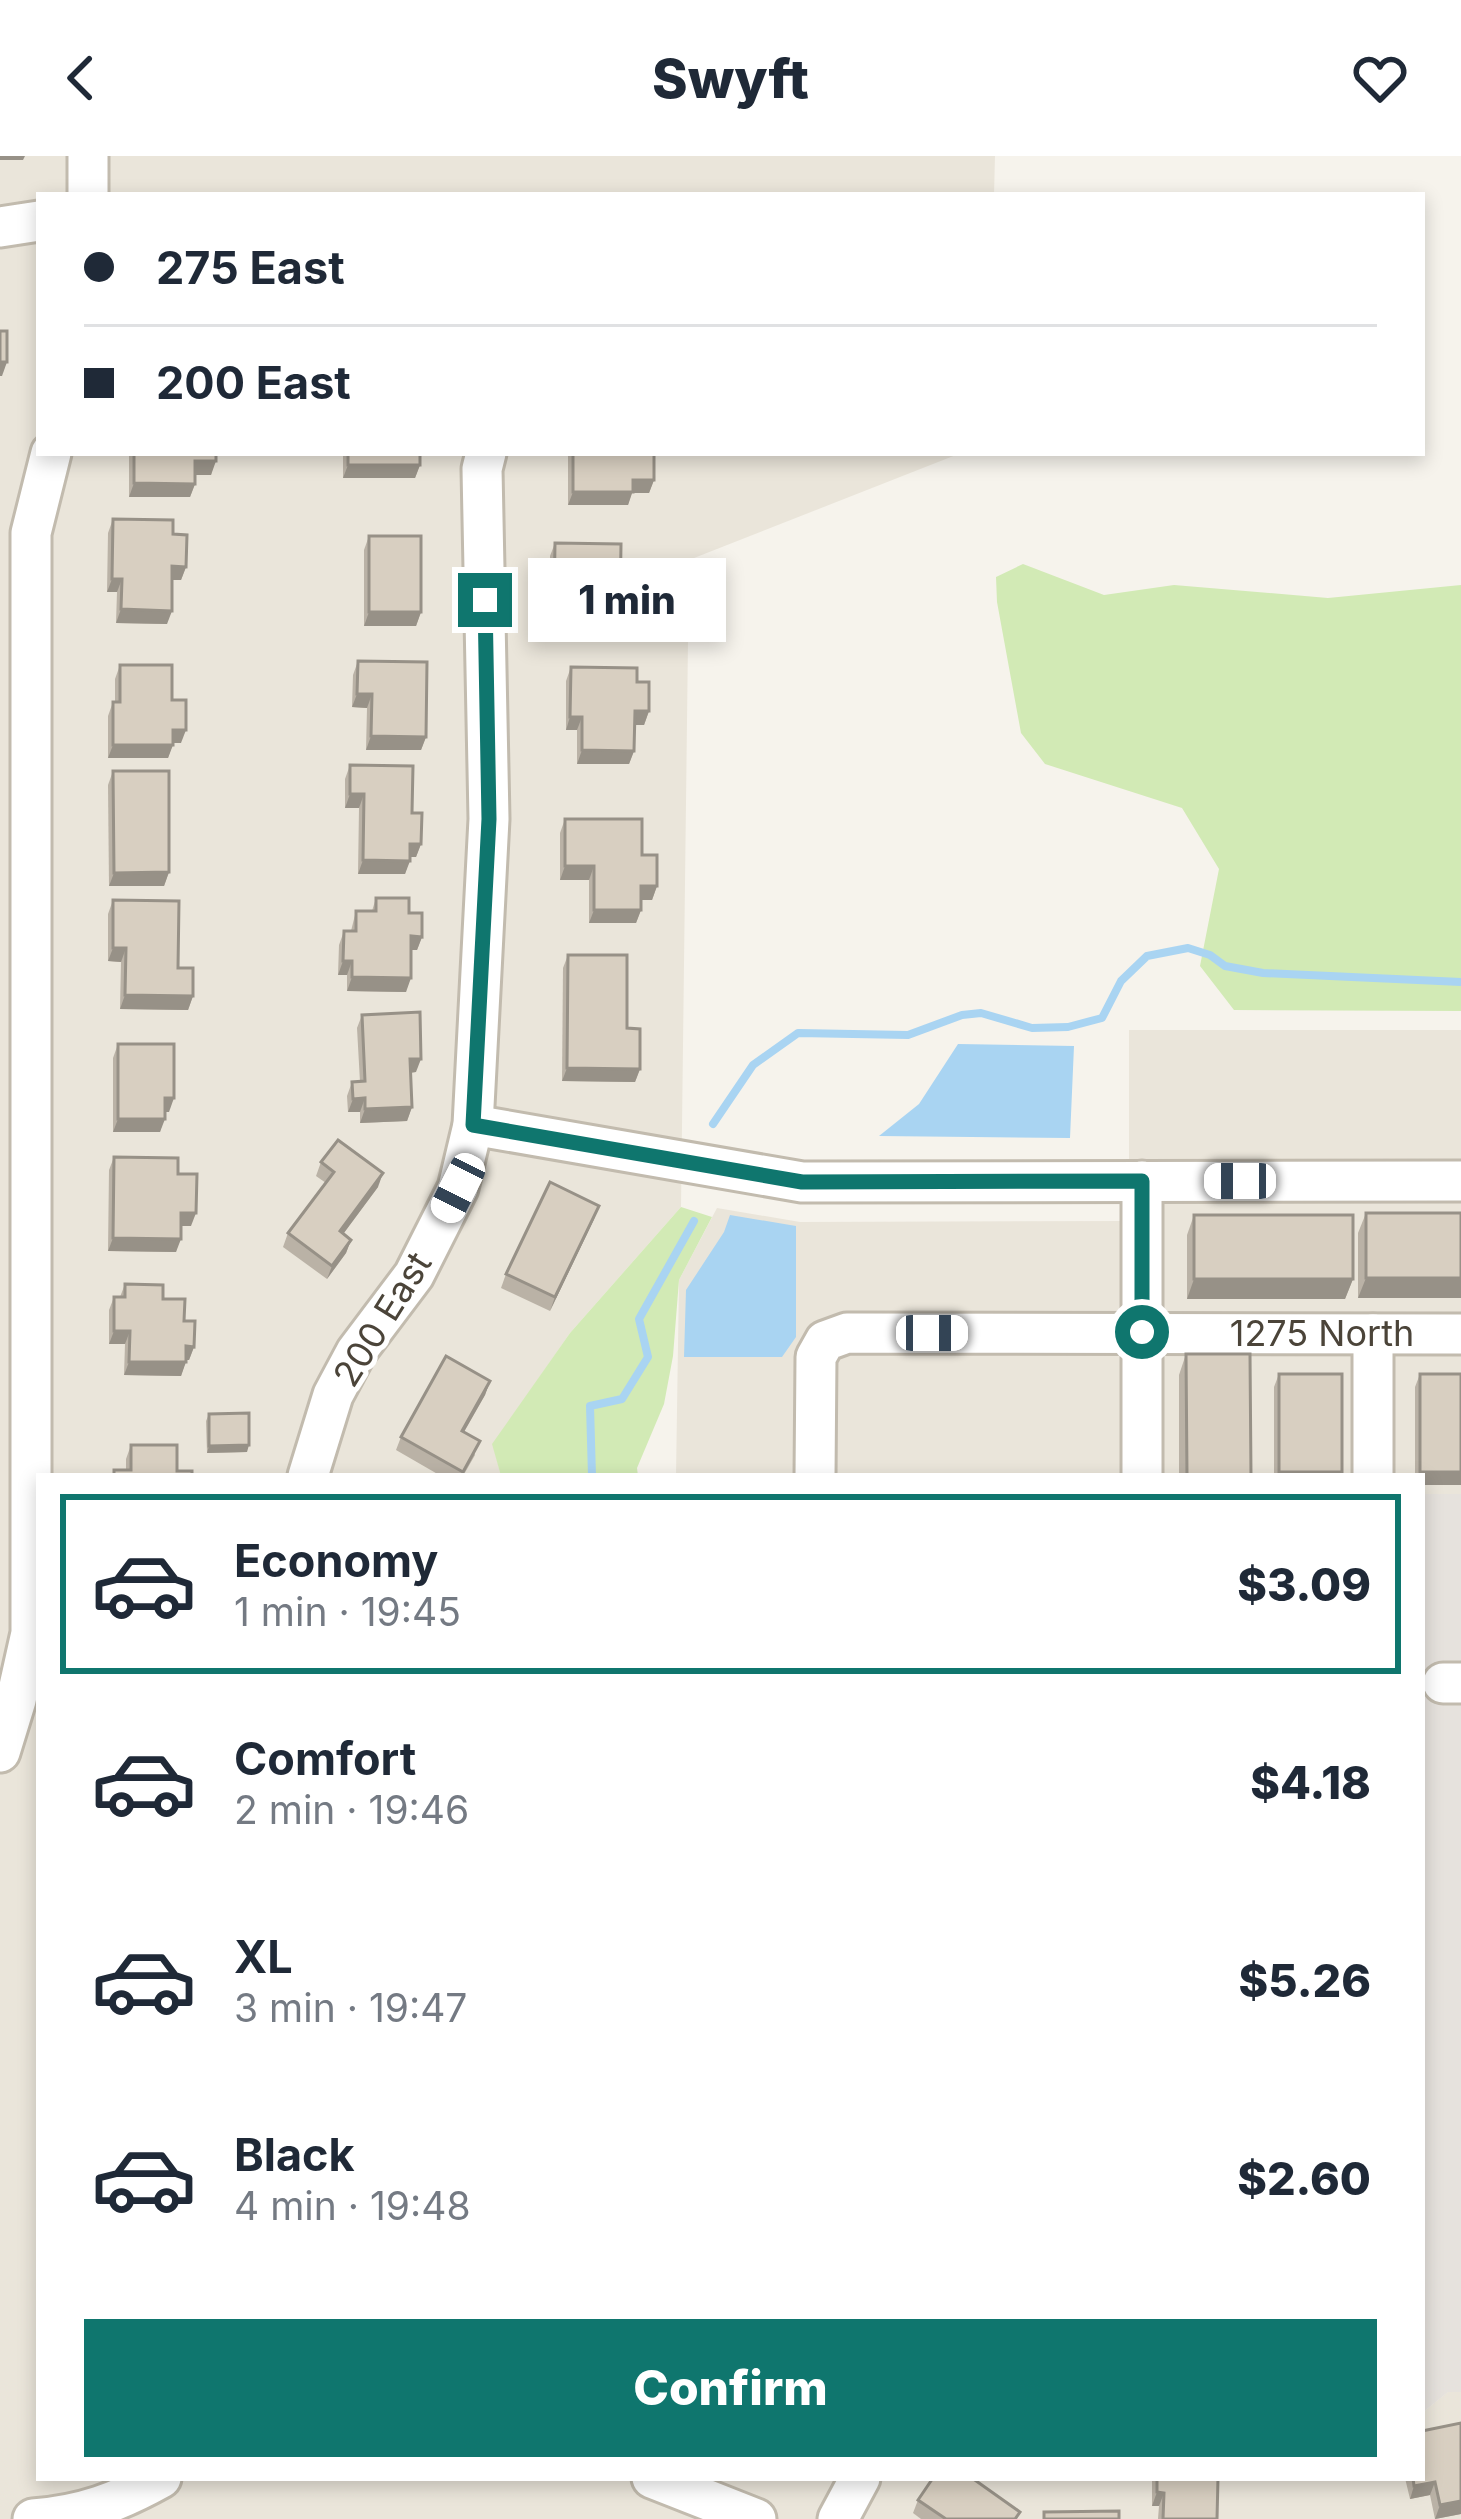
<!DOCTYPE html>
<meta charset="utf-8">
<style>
body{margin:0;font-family:Inter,sans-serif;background:#f6f6f7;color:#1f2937;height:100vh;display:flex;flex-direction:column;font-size:45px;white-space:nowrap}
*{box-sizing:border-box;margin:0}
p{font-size:39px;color:#747a83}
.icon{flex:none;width:66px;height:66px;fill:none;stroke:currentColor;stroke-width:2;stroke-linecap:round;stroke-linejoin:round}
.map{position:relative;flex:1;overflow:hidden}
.side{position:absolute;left:36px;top:1317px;width:1389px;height:1008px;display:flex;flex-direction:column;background:#fff;border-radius:0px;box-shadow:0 6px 18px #0003}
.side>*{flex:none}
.hud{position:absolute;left:36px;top:36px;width:1389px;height:264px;border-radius:0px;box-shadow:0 6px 18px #0003;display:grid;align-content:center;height:264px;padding:0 48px;background:#fff}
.end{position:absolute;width:54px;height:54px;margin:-27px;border:15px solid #0f766e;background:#fff;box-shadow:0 0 0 6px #fff}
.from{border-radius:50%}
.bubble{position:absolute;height:84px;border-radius:0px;background:#fff;box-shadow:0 6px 18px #0003;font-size:39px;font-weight:800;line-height:84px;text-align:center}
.car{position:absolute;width:36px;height:72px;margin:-36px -18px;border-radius:15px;box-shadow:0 0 9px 3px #0007;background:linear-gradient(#fff 24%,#345 0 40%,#fff 0 76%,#345 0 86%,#fff 0)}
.hud b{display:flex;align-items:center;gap:42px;height:114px;font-size:45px}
.hud b+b{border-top:3px solid #e0e1e3}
.hud i{width:30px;height:30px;background:#1f2937}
ul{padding:21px 0 0;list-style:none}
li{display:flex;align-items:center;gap:36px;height:180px;margin:0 24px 18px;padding:0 24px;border:6px solid transparent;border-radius:0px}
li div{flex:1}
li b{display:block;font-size:45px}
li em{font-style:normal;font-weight:800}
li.active{border-color:#0f766e}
li>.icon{width:108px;height:108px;stroke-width:1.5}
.action{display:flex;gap:24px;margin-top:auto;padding:24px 48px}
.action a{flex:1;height:138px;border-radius:0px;background:#0f766e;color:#fff;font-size:48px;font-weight:800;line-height:138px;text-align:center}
header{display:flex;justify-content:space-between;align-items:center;height:156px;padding:0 48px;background:#fff;font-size:54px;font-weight:800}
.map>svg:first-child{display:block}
.residential{fill:#eae5da}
.industrial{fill:#e6e2dd}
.green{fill:#d2eab5}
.water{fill:#a9d4f2}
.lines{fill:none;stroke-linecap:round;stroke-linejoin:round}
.stream{stroke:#a9d4f2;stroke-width:8}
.minor-casing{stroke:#c2bbae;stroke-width:45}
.minor{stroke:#fff;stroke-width:39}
.wall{fill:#bab2a6}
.shaded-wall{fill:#979187}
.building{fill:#d8cfc1;stroke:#979187;stroke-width:3}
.route{stroke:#0f766e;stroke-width:15}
.labels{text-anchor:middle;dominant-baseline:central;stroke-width:10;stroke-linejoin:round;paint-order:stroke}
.street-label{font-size:36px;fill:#4b4439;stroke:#fff}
</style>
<header><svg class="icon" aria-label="back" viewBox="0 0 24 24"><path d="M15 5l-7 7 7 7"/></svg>Swyft<svg class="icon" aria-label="heart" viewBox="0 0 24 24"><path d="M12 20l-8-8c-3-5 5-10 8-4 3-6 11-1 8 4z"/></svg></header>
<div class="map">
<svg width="1461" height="2363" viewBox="0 0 1461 2363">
<rect width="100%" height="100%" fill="#f6f3ec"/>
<g class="residential">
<path d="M 0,0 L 995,0 L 994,39 L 39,39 L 39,297 L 961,297 L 689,404 L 681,1051 L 570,1177 L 493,1288 L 501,1320 L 39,1320 L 39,2322 L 1422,2322 L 1422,2257 L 1449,2235 L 1461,2236 L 1461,2363 L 0,2363 Z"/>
<path d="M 1129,874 L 1461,874 L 1461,1338 L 1422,1338 L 1422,1320 L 676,1320 L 679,1124 L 717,1052 L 800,1066 L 1129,1065 Z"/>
</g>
<path class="industrial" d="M 1422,1338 L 1461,1338 L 1461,2236 L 1448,2236 L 1422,2257 Z"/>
<g class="green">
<path d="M 1023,408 L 1104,439 L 1174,429 L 1328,442 L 1461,429 L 1461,855 L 1234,854 L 1200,810 L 1219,713 L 1182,652 L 1045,608 L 1021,577 L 997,446 L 996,421 Z"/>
<path d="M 681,1051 L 712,1061 L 679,1124 L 673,1200 L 664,1248 L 637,1312 L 638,1320 L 501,1320 L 492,1288 L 570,1177 Z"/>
</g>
<g class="water">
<path d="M 958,888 L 1074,890 L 1070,982 L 879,980 L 919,948 Z"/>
<path d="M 730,1059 L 796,1070 L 796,1181 L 782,1201 L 684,1201 L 686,1134 L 724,1076 Z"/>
</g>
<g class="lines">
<g class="stream">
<path d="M 713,968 L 753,909 L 798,877 L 908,879 L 962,859 L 981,857 L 1032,872 L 1068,871 L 1102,862 L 1121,825 L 1147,800 L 1188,792 L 1210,799 L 1225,810 L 1263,817 L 1461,826"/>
<path d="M 592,1320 L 590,1250 L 622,1243 L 648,1201 L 639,1163 L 694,1065"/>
</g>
<g class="minor-casing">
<g id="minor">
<path d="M 88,0 L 88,39"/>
<path d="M 0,71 L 39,65"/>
<path d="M 473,969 L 802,1026 L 1461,1025"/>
<path d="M 1373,1178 L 1373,1319"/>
<path d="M 308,1320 L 333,1239 L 356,1196 L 414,1119 L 458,1032 L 473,969 L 489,663 L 482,313 L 486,297"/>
<path d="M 815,1320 L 816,1201 L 825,1185 L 847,1177 L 1461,1178"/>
<path d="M 1142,1320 L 1142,1025"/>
<path d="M 1443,1527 L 1461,1527"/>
<path d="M 0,1596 L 16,1544 L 31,1477 L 31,377 L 51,297"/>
<path d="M 652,2322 L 756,2363"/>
<path d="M 33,2363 C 83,2359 118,2346 161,2322"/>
<path d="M 838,2363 L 860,2322"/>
</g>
</g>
<use href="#minor" class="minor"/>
</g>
<g class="wall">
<path d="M 129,297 L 216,297 L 211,319 L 195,319 L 195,328 L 190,341 L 129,341 Z"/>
<path d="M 343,297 L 420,297 L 420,309 L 415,322 L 343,322 Z"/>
<path d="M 568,297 L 654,297 L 654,324 L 649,337 L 632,337 L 628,349 L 568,349 Z"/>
<path d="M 113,363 L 173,378 L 186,411 L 181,424 L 172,424 L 167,468 L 116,467 L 117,436 L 107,436 L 108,377 Z"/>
<path d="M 369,380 L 421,456 L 416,470 L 364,470 L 364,394 Z"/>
<path d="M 555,387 L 620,454 L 615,467 L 549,466 L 550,400 Z"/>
<path d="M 358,505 L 426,581 L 421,594 L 366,594 L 367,552 L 352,551 L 353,519 Z"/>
<path d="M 120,509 L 172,544 L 181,587 L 173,587 L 168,602 L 108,602 L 108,560 L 113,546 L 115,546 L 115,523 Z"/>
<path d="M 571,511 L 637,526 L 649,555 L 644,569 L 634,569 L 634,595 L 629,608 L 577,608 L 577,574 L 566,574 L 566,525 Z"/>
<path d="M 350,609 L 412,657 L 421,688 L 416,701 L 410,701 L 405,718 L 358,718 L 359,652 L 345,652 L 345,623 Z"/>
<path d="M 113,615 L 169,716 L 164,730 L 109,730 L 108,629 Z"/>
<path d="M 565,663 L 642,699 L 657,730 L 652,744 L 641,744 L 641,754 L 636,767 L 589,767 L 589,724 L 560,724 L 560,677 Z"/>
<path d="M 376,742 L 409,757 L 422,781 L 417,794 L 411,794 L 406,836 L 347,835 L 347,819 L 338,819 L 339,789 L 344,775 L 351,775 L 356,755 L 372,755 Z"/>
<path d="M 113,744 L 178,812 L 193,840 L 188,854 L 120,853 L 121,806 L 108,805 L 108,758 Z"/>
<path d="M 568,799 L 640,913 L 635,926 L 562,925 L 563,812 Z"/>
<path d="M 362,859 L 416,916 L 411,917 L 412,951 L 407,965 L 360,967 L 360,956 L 348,956 L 347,940 L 352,926 L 360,926 L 357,872 Z"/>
<path d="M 118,888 L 169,956 L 165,956 L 160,976 L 113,976 L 113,902 Z"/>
<path d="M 114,1001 L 178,1018 L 191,1070 L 181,1070 L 176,1096 L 108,1095 L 109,1014 Z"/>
<path d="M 321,1006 L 378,1031 L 343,1078 L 351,1084 L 346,1097 L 327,1123 L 283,1091 L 288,1077 L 326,1027 L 316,1020 Z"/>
<path d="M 1366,1057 L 1461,1142 L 1358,1142 L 1358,1077 Z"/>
<path d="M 1194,1059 L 1353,1123 L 1345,1143 L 1187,1143 L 1187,1079 Z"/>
<path d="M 594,1063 L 550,1155 L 501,1132 L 506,1118 Z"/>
<path d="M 125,1128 L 163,1143 L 184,1165 L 194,1191 L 189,1204 L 186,1204 L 181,1220 L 124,1219 L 125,1188 L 109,1188 L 109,1154 L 114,1141 L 120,1141 Z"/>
<path d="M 1186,1198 L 1251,1320 L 1179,1320 L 1179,1219 Z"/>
<path d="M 1279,1218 L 1341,1320 L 1274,1320 L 1274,1231 Z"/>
<path d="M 1420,1218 L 1461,1329 L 1422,1329 L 1422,1320 L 1415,1320 L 1415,1231 Z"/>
<path d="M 490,1225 L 485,1239 L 464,1276 L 475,1299 L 463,1320 L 441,1320 L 396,1294 L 401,1281 Z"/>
<path d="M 209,1258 L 247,1296 L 207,1297 L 206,1265 Z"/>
<path d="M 131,1289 L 177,1315 L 192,1320 L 112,1320 L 114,1314 L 126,1314 L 126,1303 Z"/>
<path d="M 1461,2267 L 1461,2358 L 1435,2363 L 1430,2339 L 1410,2343 L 1405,2322 L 1422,2322 Z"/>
<path d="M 1152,2322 L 1218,2322 L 1217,2363 L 1158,2363 L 1159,2350 L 1152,2350 Z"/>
<path d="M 918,2344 L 1020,2356 L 1017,2363 L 921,2363 L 913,2357 Z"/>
</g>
<g class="shaded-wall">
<path d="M 0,0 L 25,0 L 23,4 L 0,4 Z"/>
<path d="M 0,206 L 7,206 L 2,220 L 0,220 Z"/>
<path d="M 195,305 L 216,305 L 211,319 L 190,319 Z"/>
<path d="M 348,309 L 420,309 L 415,322 L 343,322 Z"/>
<path d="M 633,324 L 654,324 L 649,337 L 632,337 L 628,349 L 568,349 L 573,336 Z"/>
<path d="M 134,327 L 195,328 L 190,341 L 129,341 Z"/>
<path d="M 172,410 L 186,411 L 181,424 L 167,424 Z"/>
<path d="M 112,423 L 122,423 L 117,436 L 107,436 Z"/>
<path d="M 121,453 L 172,455 L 167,468 L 116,467 Z"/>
<path d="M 554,453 L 620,454 L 615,467 L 549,466 Z"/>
<path d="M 369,456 L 421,456 L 416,470 L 364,470 Z"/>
<path d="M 357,538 L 372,538 L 367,552 L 352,551 Z"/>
<path d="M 635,555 L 649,555 L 644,569 L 630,569 Z"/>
<path d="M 570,561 L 582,561 L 577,574 L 566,574 Z"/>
<path d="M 173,574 L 186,574 L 181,587 L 168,587 Z"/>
<path d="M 371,580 L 426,581 L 421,594 L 366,594 Z"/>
<path d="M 113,589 L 173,589 L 168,602 L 108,602 Z"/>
<path d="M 582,594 L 634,595 L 629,608 L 577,608 Z"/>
<path d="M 350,638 L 364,638 L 359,652 L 345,652 Z"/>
<path d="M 410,688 L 421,688 L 416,701 L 405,701 Z"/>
<path d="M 363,704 L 410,705 L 405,718 L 358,718 Z"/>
<path d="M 565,710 L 594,710 L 589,724 L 560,724 Z"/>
<path d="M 169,716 L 164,730 L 109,730 L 114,717 Z"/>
<path d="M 641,730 L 657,730 L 652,744 L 636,744 Z"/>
<path d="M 594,754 L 641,754 L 636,767 L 589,767 Z"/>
<path d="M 411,780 L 422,781 L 417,794 L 406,794 Z"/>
<path d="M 113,792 L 126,792 L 121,806 L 108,805 Z"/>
<path d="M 343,805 L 352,805 L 347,819 L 338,819 Z"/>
<path d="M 352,821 L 411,822 L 406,836 L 347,835 Z"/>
<path d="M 125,839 L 193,840 L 188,854 L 120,853 Z"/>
<path d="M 410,903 L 421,903 L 416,916 L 405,917 Z"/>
<path d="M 567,912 L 640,913 L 635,926 L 562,925 Z"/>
<path d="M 165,942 L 174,942 L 169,956 L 160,956 Z"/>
<path d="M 365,942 L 360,956 L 348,956 L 353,943 Z"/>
<path d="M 412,951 L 407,965 L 360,967 L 365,953 Z"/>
<path d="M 118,963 L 165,963 L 160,976 L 113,976 Z"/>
<path d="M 383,1017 L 378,1031 L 335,1089 L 340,1075 Z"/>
<path d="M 599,1050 L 594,1063 L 550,1155 L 555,1141 Z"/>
<path d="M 181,1057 L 196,1057 L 191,1070 L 176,1070 Z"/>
<path d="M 113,1082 L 181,1083 L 176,1096 L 108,1095 Z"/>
<path d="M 351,1084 L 346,1097 L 327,1123 L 332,1110 Z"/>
<path d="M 1366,1122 L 1461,1122 L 1461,1142 L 1358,1142 Z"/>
<path d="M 1194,1123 L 1353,1123 L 1345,1143 L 1187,1143 Z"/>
<path d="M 114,1175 L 130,1175 L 125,1188 L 109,1188 Z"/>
<path d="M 186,1190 L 194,1191 L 189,1204 L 181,1204 Z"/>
<path d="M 129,1206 L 186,1206 L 181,1220 L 124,1219 Z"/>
<path d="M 490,1225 L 485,1239 L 457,1288 L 462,1275 Z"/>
<path d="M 249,1289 L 247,1296 L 207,1297 L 209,1290 Z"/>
<path d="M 1279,1316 L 1342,1316 L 1341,1320 L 1278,1320 Z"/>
<path d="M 1420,1316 L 1461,1316 L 1461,1329 L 1422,1329 L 1422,1320 L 1418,1320 Z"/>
<path d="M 1435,2326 L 1430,2339 L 1410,2343 L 1414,2330 Z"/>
<path d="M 1157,2336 L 1164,2337 L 1159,2350 L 1152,2350 Z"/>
<path d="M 1461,2345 L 1461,2358 L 1435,2363 L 1440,2349 Z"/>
</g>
<g class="building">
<rect x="0" y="175" width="7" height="31"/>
<path d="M 134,297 L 216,297 L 216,305 L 195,305 L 195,328 L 134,327 Z"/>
<rect x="348" y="297" width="72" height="12"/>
<path d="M 573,297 L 654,297 L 654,324 L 633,324 L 633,336 L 573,336 Z"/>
<path d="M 113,363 L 173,364 L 173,378 L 187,379 L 186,411 L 172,410 L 172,455 L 121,453 L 122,423 L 112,423 Z"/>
<rect x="369" y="380" width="52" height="76"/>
<path d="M 555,387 L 621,388 L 620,454 L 554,453 Z"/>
<path d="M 358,505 L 427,506 L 426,581 L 371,580 L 372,538 L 357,538 Z"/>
<path d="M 120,509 L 172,509 L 172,544 L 186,544 L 186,574 L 173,574 L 173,589 L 113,589 L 113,546 L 120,546 Z"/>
<path d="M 571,511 L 637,512 L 637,526 L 649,526 L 649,555 L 635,555 L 634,595 L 582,594 L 582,561 L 570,561 Z"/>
<path d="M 350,609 L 413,610 L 412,657 L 422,657 L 421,688 L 410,688 L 410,705 L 363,704 L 364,638 L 350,638 Z"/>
<path d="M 113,615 L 169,615 L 169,716 L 114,717 Z"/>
<path d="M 565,663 L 642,663 L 642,699 L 657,699 L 657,730 L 641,730 L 641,754 L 594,754 L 594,710 L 565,710 Z"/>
<path d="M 376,742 L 409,742 L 409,757 L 422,757 L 422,781 L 411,780 L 411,822 L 352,821 L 352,805 L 343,805 L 344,775 L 356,775 L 356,755 L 376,755 Z"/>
<path d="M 113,744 L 179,745 L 178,812 L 193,812 L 193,840 L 125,839 L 126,792 L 113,792 Z"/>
<path d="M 568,799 L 627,799 L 627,872 L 640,873 L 640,913 L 567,912 Z"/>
<path d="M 420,856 L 421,903 L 410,903 L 412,951 L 365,953 L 365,942 L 353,943 L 352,926 L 365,925 L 362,859 Z"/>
<path d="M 118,888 L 174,888 L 174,942 L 165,942 L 165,963 L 118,963 Z"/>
<path d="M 338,984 L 383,1017 L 340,1075 L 351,1084 L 332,1110 L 288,1077 L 334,1016 L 321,1006 Z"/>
<path d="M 114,1001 L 178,1002 L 178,1018 L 197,1018 L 196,1057 L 181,1057 L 181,1083 L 113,1082 Z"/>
<path d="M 550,1026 L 599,1050 L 555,1141 L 506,1118 Z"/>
<rect x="1366" y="1057" width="95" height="65"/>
<rect x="1194" y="1059" width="159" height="64"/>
<path d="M 125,1128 L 163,1129 L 163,1143 L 185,1143 L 184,1165 L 195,1165 L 194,1191 L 186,1190 L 186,1206 L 129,1206 L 130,1175 L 114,1175 L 114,1141 L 125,1141 Z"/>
<path d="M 1186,1198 L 1250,1198 L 1251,1320 L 1187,1320 Z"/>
<path d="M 446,1200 L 490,1225 L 462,1275 L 480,1285 L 463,1316 L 401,1281 Z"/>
<rect x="1279" y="1218" width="63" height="98"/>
<rect x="1420" y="1218" width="41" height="98"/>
<path d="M 249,1257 L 249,1289 L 209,1290 L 209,1258 Z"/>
<path d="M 131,1289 L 177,1289 L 177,1315 L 192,1315 L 192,1320 L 114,1320 L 114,1314 L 131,1314 Z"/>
<path d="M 1461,2267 L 1461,2345 L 1440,2349 L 1435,2326 L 1414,2330 L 1413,2322 L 1422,2322 L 1422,2275 Z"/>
<path d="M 933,2322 L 972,2322 L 1020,2356 L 1015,2363 L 946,2363 L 918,2344 Z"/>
<path d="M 1157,2322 L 1218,2322 L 1217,2363 L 1163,2363 L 1164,2337 L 1157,2336 Z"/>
<path d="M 1119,2355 L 1119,2363 L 1044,2363 L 1044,2356 Z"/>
</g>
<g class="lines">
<path class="route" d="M 485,444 L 489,663 L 473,969 L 802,1026 L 1142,1025 L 1142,1176"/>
</g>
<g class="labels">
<g class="street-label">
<text transform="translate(382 1163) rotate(-58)">200 East</text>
<text x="1322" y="1177">1275 North</text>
</g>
</g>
</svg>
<i class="end from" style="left:1142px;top:1176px"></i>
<i class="end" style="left:485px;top:444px"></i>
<div class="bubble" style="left:528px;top:402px;width:198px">1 min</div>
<i class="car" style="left:1240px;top:1025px;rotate:270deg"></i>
<i class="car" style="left:458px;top:1032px;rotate:207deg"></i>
<i class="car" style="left:932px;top:1177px;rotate:90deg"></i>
<div class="hud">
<b><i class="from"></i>275 East</b>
<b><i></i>200 East</b>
</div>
<section class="side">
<ul>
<li class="active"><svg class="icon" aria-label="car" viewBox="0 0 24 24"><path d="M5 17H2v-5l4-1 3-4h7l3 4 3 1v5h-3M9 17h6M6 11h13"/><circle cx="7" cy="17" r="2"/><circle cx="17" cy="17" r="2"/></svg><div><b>Economy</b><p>1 min · 19:45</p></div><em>$3.09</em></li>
<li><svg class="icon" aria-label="car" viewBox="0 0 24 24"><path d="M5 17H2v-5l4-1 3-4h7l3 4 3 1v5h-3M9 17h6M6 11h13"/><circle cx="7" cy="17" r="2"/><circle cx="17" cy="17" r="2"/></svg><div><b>Comfort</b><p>2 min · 19:46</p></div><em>$4.18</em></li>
<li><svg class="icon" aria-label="car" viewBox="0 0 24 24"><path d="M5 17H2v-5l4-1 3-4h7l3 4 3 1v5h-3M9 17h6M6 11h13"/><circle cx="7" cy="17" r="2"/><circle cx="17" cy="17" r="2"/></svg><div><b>XL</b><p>3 min · 19:47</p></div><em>$5.26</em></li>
<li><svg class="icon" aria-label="car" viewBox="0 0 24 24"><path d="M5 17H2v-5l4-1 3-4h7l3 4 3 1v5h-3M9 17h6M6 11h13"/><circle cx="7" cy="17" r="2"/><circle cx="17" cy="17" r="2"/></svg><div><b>Black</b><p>4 min · 19:48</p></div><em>$2.60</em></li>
</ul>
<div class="action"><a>Confirm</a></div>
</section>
</div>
